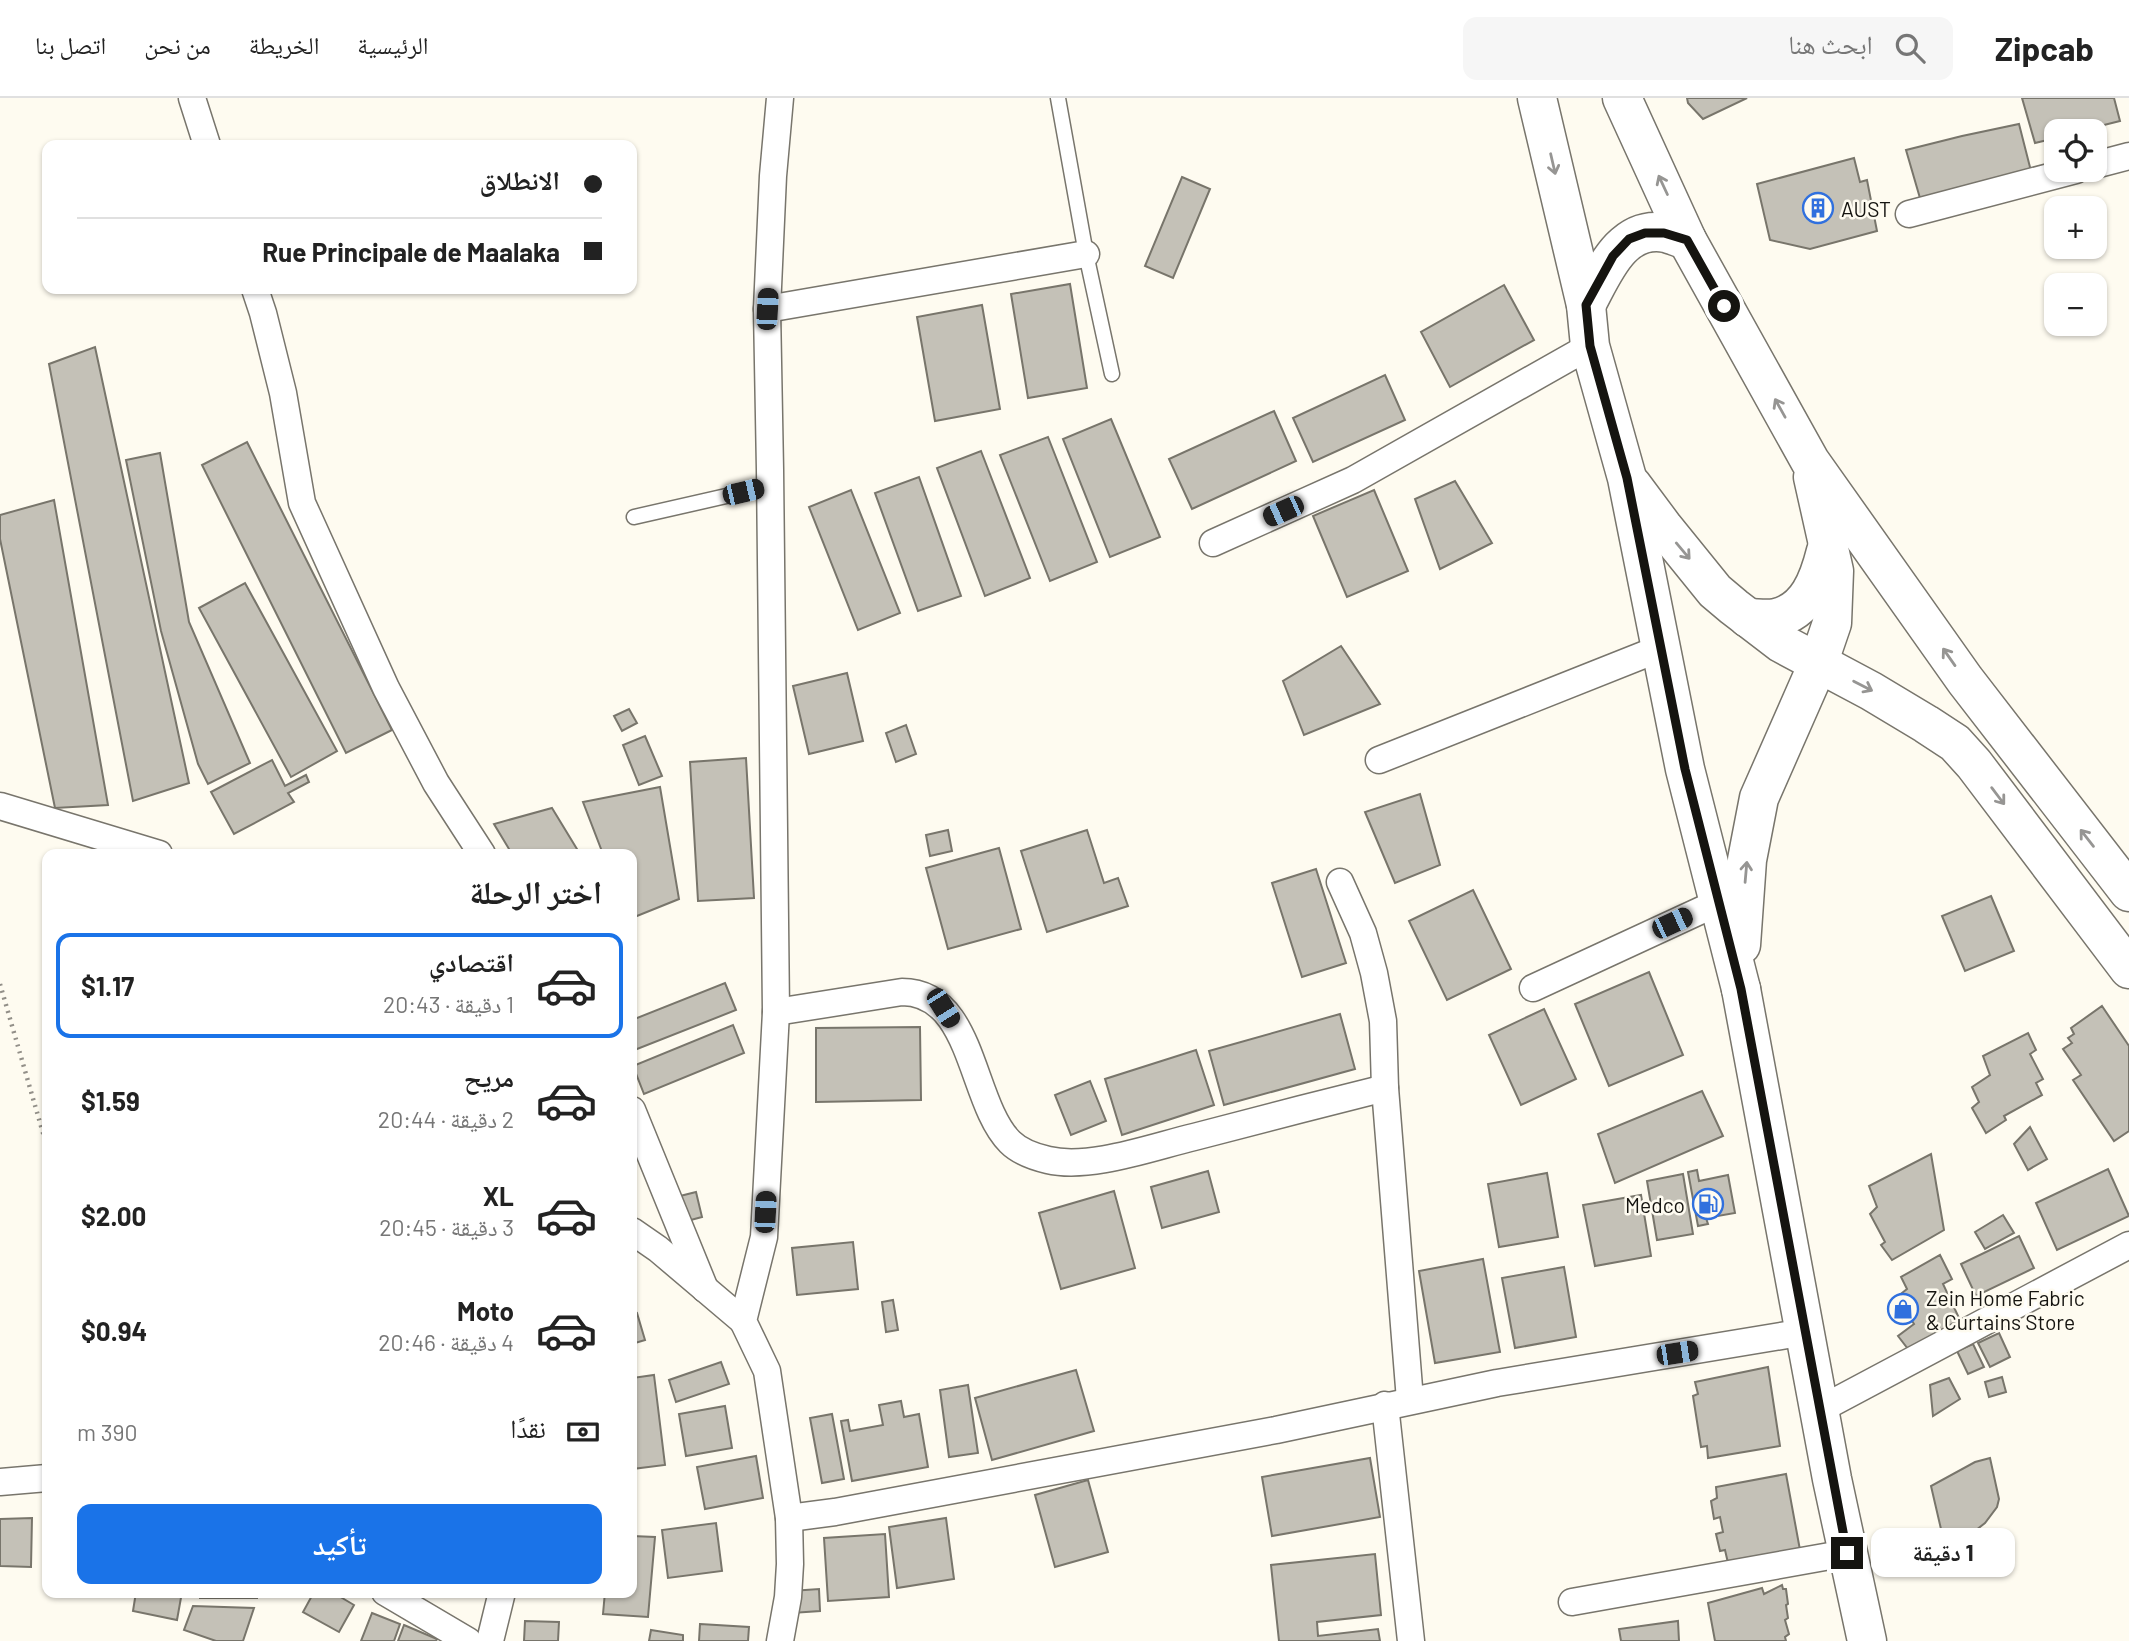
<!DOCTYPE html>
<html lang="ar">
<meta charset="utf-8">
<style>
body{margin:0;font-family:Barlow,"Noto Naskh Arabic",sans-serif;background:#f6f6f6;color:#222;direction:rtl;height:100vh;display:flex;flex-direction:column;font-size:26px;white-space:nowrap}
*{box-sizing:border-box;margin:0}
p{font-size:23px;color:#767676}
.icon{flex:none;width:38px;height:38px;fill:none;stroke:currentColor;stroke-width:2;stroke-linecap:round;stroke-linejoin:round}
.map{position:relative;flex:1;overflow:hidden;direction:ltr}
.details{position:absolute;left:42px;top:751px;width:595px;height:749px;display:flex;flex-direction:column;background:#fff;border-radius:14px;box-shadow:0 2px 5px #0004;direction:rtl}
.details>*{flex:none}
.banner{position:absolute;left:42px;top:42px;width:595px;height:154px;border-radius:14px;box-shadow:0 2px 5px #0004;direction:rtl;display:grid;align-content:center;height:154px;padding:0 35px;background:#fff}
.controls{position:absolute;left:2044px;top:21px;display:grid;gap:14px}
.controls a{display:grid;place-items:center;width:63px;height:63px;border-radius:14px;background:#fff;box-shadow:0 2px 5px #0004;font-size:35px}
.end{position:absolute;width:32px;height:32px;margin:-16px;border:9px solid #151410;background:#fff;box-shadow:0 0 0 4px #fff}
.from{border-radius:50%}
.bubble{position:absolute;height:49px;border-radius:14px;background:#fff;box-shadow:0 2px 5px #0004;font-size:23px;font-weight:700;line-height:49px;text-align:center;direction:rtl}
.car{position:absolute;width:21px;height:42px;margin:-21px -10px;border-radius:9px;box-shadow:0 0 5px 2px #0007;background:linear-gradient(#222 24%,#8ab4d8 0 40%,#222 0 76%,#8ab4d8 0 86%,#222 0)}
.banner b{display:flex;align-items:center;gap:24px;height:66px;font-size:26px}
.banner b+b{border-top:2px solid #e0e0e0}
.banner i{width:18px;height:18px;background:#222}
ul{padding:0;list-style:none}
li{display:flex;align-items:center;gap:21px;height:105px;margin:0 14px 10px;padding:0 21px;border:4px solid transparent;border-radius:14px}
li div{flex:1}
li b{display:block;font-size:26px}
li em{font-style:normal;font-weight:700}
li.on{border-color:#1a73e8}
li>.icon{width:63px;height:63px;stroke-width:1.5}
h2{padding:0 35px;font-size:32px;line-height:84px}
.pay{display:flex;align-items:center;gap:18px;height:77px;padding:0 35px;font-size:26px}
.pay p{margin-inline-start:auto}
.cta{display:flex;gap:14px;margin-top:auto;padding:14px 35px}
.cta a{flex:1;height:80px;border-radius:14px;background:#1a73e8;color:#fff;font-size:28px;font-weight:700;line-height:80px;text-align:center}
header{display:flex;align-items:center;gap:42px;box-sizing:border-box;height:98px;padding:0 35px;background:#fff;border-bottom:2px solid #e0e0e0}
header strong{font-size:33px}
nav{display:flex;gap:38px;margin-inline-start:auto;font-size:24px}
.search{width:490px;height:63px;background:#f6f6f6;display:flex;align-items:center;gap:18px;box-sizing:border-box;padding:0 24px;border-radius:14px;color:#767676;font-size:26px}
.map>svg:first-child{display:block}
.building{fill:#c4c1b7;stroke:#78756b;stroke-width:2}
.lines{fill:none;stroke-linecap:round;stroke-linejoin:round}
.lane-casing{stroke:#78756c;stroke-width:17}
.street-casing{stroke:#78756c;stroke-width:29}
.secondary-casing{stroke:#78756c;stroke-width:41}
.highway-casing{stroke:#78756c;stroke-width:41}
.path{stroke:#928f88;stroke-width:4.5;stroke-dasharray:2 5;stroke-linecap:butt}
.lane{stroke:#fff;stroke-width:14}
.street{stroke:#fff;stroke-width:26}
.secondary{stroke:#fff;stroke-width:38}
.highway{stroke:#fff;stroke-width:38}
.oneway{stroke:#969593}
.route{stroke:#151410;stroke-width:9}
.labels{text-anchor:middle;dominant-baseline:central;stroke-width:5;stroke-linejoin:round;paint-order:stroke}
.poi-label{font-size:21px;fill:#151410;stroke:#fefbf0;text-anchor:start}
</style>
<header>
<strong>Zipcab</strong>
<div class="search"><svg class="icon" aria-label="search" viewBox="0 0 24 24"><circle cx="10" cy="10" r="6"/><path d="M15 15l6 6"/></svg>ابحث هنا</div>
<nav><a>الرئيسية</a><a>الخريطة</a><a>من نحن</a><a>اتصل بنا</a></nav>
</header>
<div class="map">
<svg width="2129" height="1543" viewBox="0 0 2129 1543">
<rect width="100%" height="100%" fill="#fefbf0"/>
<g class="building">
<path d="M 1687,0 L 1747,0 L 1703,21 L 1688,5 Z"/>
<path d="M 2022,0 L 2114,0 L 2120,23 L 2080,33 L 2056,33 L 2056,40 L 2035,45 Z"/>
<path d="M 2019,26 L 2032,77 L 1922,107 L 1906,52 L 1962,38 Z"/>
<path d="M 1854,60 L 1860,84 L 1867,82 L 1877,133 L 1810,151 L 1770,142 L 1757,86 Z"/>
<path d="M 1182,79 L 1210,91 L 1173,180 L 1145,168 Z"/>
<path d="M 1070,186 L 1087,290 L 1028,300 L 1011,196 Z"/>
<path d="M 1504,187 L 1534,242 L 1450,289 L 1421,234 Z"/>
<path d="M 982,207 L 1000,311 L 935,323 L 917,219 Z"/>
<path d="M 95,249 L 189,685 L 133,703 L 49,266 Z"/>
<path d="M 1385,277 L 1405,322 L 1313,364 L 1293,320 Z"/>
<path d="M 1274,313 L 1296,363 L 1192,411 L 1169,361 Z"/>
<path d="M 1111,321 L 1160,439 L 1110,459 L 1063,341 Z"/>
<path d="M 1048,339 L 1097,464 L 1050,483 L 1000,357 Z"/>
<path d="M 247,344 L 392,632 L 346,655 L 202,367 Z"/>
<path d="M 981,353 L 1030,480 L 985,498 L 937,370 Z"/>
<path d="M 160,355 L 189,524 L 250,665 L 208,686 L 198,666 L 161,533 L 126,362 Z"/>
<path d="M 919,379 L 961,498 L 918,513 L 875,395 Z"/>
<path d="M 1455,383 L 1492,445 L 1440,471 L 1415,401 Z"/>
<path d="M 851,392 L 900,515 L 858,532 L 809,409 Z"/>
<path d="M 1374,392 L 1408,473 L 1347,499 L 1313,418 Z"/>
<path d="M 54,402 L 108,707 L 55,710 L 0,441 L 0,417 Z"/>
<path d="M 245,485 L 337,653 L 291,679 L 199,510 Z"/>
<path d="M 1341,548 L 1380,606 L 1304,637 L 1283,583 Z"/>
<path d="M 847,575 L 863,643 L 809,656 L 793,588 Z"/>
<path d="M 629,611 L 637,625 L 622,633 L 614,618 Z"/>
<path d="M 906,627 L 916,656 L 896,664 L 886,635 Z"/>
<path d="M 645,638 L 662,678 L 639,687 L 623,647 Z"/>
<path d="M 746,660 L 754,800 L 698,803 L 690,664 Z"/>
<path d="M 272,662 L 285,688 L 306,677 L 309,684 L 288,695 L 294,704 L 234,736 L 211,694 Z"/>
<path d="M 660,689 L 679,801 L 632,820 L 632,756 L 603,756 L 583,704 Z"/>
<path d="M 1420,696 L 1440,767 L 1395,785 L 1365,714 Z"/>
<path d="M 552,710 L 580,756 L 512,756 L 494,726 Z"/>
<path d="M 948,732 L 952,753 L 930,758 L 926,737 Z"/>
<path d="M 1087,732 L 1104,785 L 1118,780 L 1128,808 L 1047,834 L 1021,753 Z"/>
<path d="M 999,750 L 1021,831 L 948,851 L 926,770 Z"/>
<path d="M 1316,771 L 1346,865 L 1302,879 L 1272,785 Z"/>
<path d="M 1473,792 L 1511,871 L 1447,902 L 1409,823 Z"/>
<path d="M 1991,798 L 2014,853 L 1965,873 L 1942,818 Z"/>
<path d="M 1649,874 L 1683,957 L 1609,988 L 1575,906 Z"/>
<path d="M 725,885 L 736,912 L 632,953 L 632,922 Z"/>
<path d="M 2102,908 L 2129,948 L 2129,1033 L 2114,1043 L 2073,982 L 2081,977 L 2063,951 L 2072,945 L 2068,940 L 2074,936 L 2071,930 Z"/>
<path d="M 1544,911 L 1576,981 L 1521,1007 L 1489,937 Z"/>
<path d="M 1340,916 L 1355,971 L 1224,1007 L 1209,953 Z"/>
<path d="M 733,927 L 744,955 L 644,996 L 633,968 Z"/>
<path d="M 920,929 L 921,1002 L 816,1004 L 816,930 Z"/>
<path d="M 2028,935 L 2036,952 L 2030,956 L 2043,981 L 2036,985 L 2042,997 L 2004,1018 L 2006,1022 L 1986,1035 L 1972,1010 L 1979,1004 L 1972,989 L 1990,977 L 1983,958 Z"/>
<path d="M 1196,952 L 1214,1007 L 1122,1037 L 1105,981 Z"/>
<path d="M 1090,983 L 1106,1023 L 1071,1037 L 1055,997 Z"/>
<path d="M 1702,993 L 1723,1038 L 1615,1085 L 1598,1036 Z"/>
<path d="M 2030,1029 L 2047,1061 L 2028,1072 L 2014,1046 Z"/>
<path d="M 1931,1056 L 1944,1132 L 1892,1162 L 1881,1147 L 1885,1144 L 1870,1116 L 1877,1109 L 1869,1088 Z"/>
<path d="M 2108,1071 L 2129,1118 L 2057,1152 L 2036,1105 Z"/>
<path d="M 1697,1072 L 1699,1083 L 1728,1077 L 1735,1115 L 1706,1120 L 1708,1126 L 1698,1128 L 1688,1074 Z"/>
<path d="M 1208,1073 L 1219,1114 L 1162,1130 L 1151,1089 Z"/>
<path d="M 1547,1075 L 1558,1139 L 1499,1149 L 1488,1086 Z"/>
<path d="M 1683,1076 L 1693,1136 L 1657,1142 L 1647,1083 Z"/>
<path d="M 1114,1093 L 1135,1170 L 1061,1191 L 1039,1115 Z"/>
<path d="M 696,1094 L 702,1119 L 687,1123 L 680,1098 Z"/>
<path d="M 1641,1097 L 1651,1158 L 1595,1168 L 1583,1107 Z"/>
<path d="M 2003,1117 L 2014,1135 L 1985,1151 L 1975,1134 Z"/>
<path d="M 2019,1138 L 2034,1170 L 1976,1198 L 1961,1166 Z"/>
<path d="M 853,1144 L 858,1191 L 797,1197 L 792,1150 Z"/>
<path d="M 1940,1157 L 1952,1181 L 1943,1186 L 1960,1222 L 1908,1251 L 1898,1238 L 1914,1226 L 1897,1199 L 1907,1191 L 1901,1179 Z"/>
<path d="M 1483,1161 L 1500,1254 L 1435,1265 L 1419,1173 Z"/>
<path d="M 1564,1169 L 1576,1239 L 1515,1250 L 1502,1180 Z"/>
<path d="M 893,1202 L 898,1232 L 886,1234 L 882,1204 Z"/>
<path d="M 637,1215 L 645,1242 L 632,1246 L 632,1217 Z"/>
<path d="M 1999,1235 L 2010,1259 L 1990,1269 L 1978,1245 Z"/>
<path d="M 1973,1246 L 1984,1269 L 1968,1276 L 1957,1253 Z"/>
<path d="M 721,1264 L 729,1286 L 676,1304 L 669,1282 Z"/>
<path d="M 1768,1269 L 1780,1348 L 1708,1360 L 1707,1348 L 1701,1349 L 1693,1298 L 1698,1296 L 1695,1284 Z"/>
<path d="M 1076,1272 L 1094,1333 L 992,1362 L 975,1300 Z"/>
<path d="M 654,1277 L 665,1367 L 632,1371 L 632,1280 Z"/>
<path d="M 2002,1279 L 2006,1294 L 1989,1299 L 1985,1284 Z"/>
<path d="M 1949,1280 L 1960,1301 L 1933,1318 L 1930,1287 Z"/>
<path d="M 968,1287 L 978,1355 L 949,1359 L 940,1292 Z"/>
<path d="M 901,1303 L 904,1319 L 919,1316 L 928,1369 L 852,1383 L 841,1323 L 848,1322 L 850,1333 L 883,1327 L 879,1307 Z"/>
<path d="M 725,1308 L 732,1350 L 686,1358 L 679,1316 Z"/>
<path d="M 832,1316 L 844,1381 L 822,1385 L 810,1320 Z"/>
<path d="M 756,1358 L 763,1400 L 705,1411 L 697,1369 Z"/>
<path d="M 1370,1360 L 1380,1419 L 1272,1438 L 1262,1379 Z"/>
<path d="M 1990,1360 L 1999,1401 L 1997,1409 L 1985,1425 L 1966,1440 L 1944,1444 L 1931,1388 L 1975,1364 Z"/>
<path d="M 1786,1376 L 1800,1452 L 1728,1465 L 1725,1452 L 1720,1453 L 1716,1436 L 1723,1434 L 1720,1419 L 1714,1421 L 1711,1403 L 1717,1400 L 1716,1389 Z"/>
<path d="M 1088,1382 L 1108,1454 L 1055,1469 L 1035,1397 Z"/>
<path d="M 32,1420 L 31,1469 L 0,1468 L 0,1421 Z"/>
<path d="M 946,1420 L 954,1481 L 897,1490 L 889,1429 Z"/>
<path d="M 716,1425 L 722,1473 L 668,1480 L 662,1432 Z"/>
<path d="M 885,1436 L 889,1499 L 828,1503 L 824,1440 Z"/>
<path d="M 632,1438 L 655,1439 L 648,1519 L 603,1516 L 605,1494 L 632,1494 Z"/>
<path d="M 1375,1456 L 1381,1517 L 1317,1524 L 1318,1538 L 1378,1531 L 1380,1543 L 1279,1543 L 1271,1467 Z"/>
<path d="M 1782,1487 L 1783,1491 L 1786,1491 L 1788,1506 L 1786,1507 L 1788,1520 L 1785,1522 L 1789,1536 L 1785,1539 L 1786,1543 L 1715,1543 L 1708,1505 L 1762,1490 L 1764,1496 Z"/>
<path d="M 819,1491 L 820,1513 L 792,1515 L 791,1493 Z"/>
<path d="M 136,1494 L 182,1494 L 177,1522 L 133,1513 Z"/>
<rect x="200" y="1494" width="57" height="6"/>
<path d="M 314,1494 L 332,1494 L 354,1507 L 339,1534 L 303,1514 Z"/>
<path d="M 429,1494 L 477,1494 L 477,1498 L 429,1499 Z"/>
<path d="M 193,1508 L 254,1510 L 243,1543 L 216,1543 L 184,1532 Z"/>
<path d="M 372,1515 L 400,1526 L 394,1543 L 361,1543 Z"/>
<path d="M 525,1523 L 559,1524 L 558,1543 L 524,1543 Z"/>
<path d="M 1678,1523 L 1679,1543 L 1621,1543 L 1619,1531 Z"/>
<path d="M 700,1526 L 749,1529 L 748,1543 L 699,1543 Z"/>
<path d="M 404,1527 L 437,1541 L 436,1543 L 398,1543 Z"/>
<path d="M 651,1532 L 683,1537 L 683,1543 L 649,1543 Z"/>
</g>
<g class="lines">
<g class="lane-casing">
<g id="lane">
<path d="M 1058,0 L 1086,156 L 1112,276"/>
<path d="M 634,419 L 770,388"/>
</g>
</g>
<g class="street-casing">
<g id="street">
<path d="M 192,0 L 207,47"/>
<path d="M 2095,67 L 2129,58"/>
<path d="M 1909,116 L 2076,72"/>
<path d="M 255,191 L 263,215 L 283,295 L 302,405 L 386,590 L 436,685 L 482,756"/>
<path d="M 767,211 L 1086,156"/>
<path d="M 1213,445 L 1353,382 L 1590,248"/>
<path d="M 1379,662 L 1661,550"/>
<path d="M 0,708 L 159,756"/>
<path d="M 1340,784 L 1363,835 L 1374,875 L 1383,923 L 1385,990 L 1410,1302"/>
<path d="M 1533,890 L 1719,804"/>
<path d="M 776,914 L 902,894 C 974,894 970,1004 1010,1044 C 1020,1054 1035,1059 1048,1062 C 1090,1072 1152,1049 1194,1039 C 1258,1022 1321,1006 1385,990"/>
<path d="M 632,1012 L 705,1191"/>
<path d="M 632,1133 L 658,1151 L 743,1223"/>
<path d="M 1385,1307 L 1411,1543"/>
<path d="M 1819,1312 L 2129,1147"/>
<path d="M 0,1384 L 47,1380"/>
<path d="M 789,1420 L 835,1414 L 1276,1332 L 1497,1285 L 1805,1234"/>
<path d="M 385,1494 L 468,1543"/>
<path d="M 1572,1504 L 1847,1455"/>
<path d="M 490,1543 L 502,1494"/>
<path d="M 780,1543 L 788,1499 L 790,1466 L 789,1420 L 767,1273 L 743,1223 L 764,1139 L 776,914 L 770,372 L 767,211 L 773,78 L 780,0"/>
</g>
</g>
<g class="secondary-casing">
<path id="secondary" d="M 1741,891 L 1832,1381 L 1867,1543"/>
</g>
<g class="highway-casing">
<g id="highway">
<path d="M 1537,0 L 1586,207 L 1590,248 L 1627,380 L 1685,671 L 1741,891"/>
<path d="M 1622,0 L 1687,142 L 1810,363 L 1965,582 L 2129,794"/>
<path d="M 1586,207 C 1603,176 1621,126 1666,135 C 1673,137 1680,140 1687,142"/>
<path d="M 1632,387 L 1664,430 L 1715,493 L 1734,509 L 1781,545 L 1871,593 L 1926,626 L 1955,645 L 1974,666 L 2129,871"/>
<path d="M 1748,520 C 1757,520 1767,522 1776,520 C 1808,513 1819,481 1826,453"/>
<path d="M 1741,847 L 1747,762 L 1759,700 L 1818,566 L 1832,525 L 1834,473 L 1813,379"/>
</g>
</g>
<path class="path" d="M 0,886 L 47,1049"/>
<use href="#lane" class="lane"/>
<use href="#street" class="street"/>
<use href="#secondary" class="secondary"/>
<use href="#highway" class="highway"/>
</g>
<defs><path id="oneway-shaft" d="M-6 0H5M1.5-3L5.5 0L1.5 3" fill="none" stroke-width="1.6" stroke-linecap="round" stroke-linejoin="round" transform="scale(1.75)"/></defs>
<g class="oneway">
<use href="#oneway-shaft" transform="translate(1553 66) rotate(77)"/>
<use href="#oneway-shaft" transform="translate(1663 87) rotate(-115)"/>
<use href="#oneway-shaft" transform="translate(1780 310) rotate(-119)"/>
<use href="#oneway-shaft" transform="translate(1683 453) rotate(50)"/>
<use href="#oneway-shaft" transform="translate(1949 559) rotate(-125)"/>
<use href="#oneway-shaft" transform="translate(1863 588) rotate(27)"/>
<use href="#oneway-shaft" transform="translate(1998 698) rotate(53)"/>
<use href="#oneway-shaft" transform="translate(2087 740) rotate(-128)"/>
<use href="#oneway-shaft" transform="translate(1746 774) rotate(-85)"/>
</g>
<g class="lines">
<path class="route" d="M 1724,208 L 1687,142 L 1664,135 L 1645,135 L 1629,141 L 1613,158 L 1586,207 L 1590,248 L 1627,380 L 1685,671 L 1741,891 L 1847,1455"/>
</g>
<defs>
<g id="building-ring" transform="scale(1.575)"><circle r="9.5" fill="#fefbf0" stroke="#3070de" stroke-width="1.5"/><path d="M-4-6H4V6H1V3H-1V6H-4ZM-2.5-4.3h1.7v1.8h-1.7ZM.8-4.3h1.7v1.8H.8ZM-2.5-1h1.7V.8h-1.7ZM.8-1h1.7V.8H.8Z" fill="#3070de"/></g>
<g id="fuel-ring" transform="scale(1.575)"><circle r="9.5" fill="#fefbf0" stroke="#3070de" stroke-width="1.5"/><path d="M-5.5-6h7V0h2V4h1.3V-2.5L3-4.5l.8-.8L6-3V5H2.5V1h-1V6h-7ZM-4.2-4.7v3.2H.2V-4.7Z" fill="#3070de"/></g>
<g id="shop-ring" transform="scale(1.575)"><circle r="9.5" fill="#fefbf0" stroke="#3070de" stroke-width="1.5"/><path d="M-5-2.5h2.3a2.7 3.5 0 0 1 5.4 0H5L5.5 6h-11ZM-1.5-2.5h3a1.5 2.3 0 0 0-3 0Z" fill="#3070de"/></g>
</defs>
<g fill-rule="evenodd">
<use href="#building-ring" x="1818" y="110"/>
<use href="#fuel-ring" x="1708" y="1106"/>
<use href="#shop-ring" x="1903" y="1211"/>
</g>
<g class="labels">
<g class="poi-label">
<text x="1841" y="110">AUST</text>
<text x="1685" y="1106" text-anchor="end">Medco</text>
<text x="1926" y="1199">Zein Home Fabric<tspan x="1926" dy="24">&amp; Curtains Store</tspan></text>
</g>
</g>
</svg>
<div class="controls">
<a><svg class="icon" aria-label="locate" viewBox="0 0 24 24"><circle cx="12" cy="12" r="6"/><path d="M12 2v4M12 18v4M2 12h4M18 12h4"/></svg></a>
<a>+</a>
<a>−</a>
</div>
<i class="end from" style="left:1724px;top:208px"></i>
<i class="end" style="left:1847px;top:1455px"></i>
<div class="bubble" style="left:1871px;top:1430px;width:144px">1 دقيقة</div>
<i class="car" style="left:767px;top:211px;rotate:3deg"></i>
<i class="car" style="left:743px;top:394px;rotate:77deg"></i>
<i class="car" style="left:1283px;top:413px;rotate:246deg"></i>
<i class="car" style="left:1672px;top:825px;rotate:65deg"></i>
<i class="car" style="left:943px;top:910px;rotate:148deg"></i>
<i class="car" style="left:765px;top:1114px;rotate:3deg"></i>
<i class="car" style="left:1677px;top:1255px;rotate:81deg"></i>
<div class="banner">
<b><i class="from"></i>الانطلاق</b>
<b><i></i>Rue Principale de Maalaka</b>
</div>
<section class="details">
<h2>اختر الرحلة</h2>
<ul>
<li class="on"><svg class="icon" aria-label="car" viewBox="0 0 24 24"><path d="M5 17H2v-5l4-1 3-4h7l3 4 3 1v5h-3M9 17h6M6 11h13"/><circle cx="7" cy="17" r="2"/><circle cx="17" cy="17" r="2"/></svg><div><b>اقتصادي</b><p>1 دقيقة · 20:43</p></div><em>$1.17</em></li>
<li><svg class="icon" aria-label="car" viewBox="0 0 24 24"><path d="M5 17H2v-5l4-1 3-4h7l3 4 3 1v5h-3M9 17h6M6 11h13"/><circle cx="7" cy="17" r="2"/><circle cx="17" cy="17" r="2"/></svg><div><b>مريح</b><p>2 دقيقة · 20:44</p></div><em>$1.59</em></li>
<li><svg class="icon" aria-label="car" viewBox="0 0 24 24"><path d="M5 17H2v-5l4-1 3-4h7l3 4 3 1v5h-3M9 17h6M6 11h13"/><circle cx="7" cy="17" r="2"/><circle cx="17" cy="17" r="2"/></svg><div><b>XL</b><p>3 دقيقة · 20:45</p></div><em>$2.00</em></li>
<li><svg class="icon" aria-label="car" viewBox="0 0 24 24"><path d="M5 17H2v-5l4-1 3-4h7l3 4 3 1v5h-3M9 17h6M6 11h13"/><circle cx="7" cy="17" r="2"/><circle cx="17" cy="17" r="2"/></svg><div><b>Moto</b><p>4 دقيقة · 20:46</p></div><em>$0.94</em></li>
</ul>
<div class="pay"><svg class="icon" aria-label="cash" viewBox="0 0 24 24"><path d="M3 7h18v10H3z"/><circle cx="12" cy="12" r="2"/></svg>نقدًا<p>390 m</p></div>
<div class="cta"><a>تأكيد</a></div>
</section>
</div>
